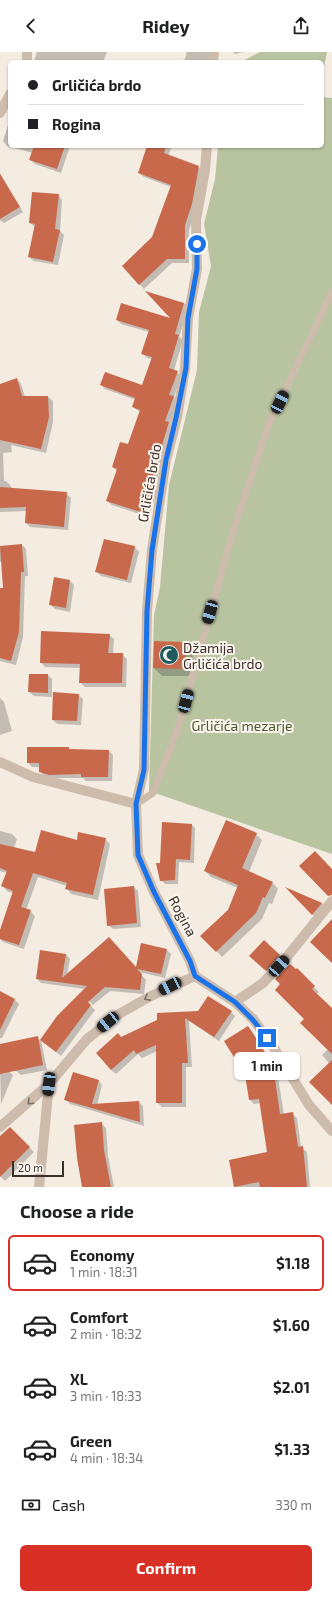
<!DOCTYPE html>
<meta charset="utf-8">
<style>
body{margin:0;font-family:"Exo 2",sans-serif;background:#f2f2f2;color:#202124;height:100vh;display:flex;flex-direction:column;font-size:15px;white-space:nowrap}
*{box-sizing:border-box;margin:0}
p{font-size:13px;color:#757577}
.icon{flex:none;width:22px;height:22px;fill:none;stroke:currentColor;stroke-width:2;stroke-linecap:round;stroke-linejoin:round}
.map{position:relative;height:1135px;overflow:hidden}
.panel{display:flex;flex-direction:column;background:#fff;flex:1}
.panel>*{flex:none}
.top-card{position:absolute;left:8px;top:8px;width:316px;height:88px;border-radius:6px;box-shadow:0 1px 3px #0004;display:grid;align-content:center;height:88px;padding:0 20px;background:#fff}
.scale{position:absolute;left:12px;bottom:10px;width:52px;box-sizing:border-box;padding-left:4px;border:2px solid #3b302b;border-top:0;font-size:11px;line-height:14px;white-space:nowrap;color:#3b302b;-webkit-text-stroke:3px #fbf5ee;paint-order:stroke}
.end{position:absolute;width:18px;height:18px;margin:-9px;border:5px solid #1a73e8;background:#fff;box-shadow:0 0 0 2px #fff}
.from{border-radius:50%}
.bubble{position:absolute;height:28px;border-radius:6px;background:#fff;box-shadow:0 1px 3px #0004;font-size:13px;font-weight:700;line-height:28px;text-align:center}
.car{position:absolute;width:12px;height:24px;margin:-12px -6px;border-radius:5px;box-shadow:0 0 3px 1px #0007;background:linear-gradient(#222 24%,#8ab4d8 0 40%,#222 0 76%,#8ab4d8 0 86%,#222 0)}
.top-card b{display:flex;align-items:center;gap:14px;height:38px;font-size:15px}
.top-card b+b{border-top:1px solid #e0e0e0}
.top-card i{width:10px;height:10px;background:#202124}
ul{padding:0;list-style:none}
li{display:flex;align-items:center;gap:12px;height:56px;margin:0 8px 6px;padding:0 12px;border:2px solid transparent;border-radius:6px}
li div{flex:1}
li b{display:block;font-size:15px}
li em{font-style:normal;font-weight:700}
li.current{border-color:#d93025}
li>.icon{width:36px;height:36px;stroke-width:1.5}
h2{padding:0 20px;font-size:18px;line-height:48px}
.pay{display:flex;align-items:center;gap:10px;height:44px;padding:0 20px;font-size:15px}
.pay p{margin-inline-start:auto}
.button{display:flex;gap:8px;margin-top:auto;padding:8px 20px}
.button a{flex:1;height:46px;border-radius:6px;background:#d93025;color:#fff;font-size:16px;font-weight:700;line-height:46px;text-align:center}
header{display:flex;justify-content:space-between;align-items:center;height:52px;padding:0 20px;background:#fff;font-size:18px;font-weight:700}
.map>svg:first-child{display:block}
.green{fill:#b8c4a0}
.shadow{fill:#0003}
.building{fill:#c8694b}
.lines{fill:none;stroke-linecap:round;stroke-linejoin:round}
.service{stroke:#cdbbac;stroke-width:7}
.minor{stroke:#cdbbac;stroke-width:10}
.oneway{stroke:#7d6f65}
.route{stroke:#1a73e8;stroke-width:5}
.labels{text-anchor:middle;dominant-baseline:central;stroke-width:4;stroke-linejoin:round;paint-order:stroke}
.street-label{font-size:14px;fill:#3b302b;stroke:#fbf5ee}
.poi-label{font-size:14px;fill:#3b302b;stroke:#fbf5ee;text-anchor:start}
.park-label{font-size:14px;fill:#4a5a2e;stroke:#fbf5ee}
</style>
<header><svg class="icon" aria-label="back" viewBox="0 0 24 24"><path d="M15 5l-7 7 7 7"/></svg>Ridey<svg class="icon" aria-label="share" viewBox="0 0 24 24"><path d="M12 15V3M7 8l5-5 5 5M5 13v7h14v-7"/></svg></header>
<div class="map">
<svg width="332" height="1135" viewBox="0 0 332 1135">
<rect width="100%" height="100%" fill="#f4ebe1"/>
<g class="green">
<path d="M 260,0 L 327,0 L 322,25 L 322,10 L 241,10 Z"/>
<path d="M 322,45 L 332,46 L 332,802 L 149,739 L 154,563 L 160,535 L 169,433 L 197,318 L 199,260 L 211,214 L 204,172 L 215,127 L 218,94 L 322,94 Z"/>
</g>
<g class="shadow">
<path d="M 37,0 L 107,0 L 103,10 L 34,10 Z"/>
<path d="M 187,0 L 210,0 L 210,10 L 184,10 Z"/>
<path d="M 233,0 L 243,0 L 235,2 Z"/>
<path d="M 10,67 L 10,94 L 70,94 L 61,121 L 35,112 L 30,107 L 33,101 L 7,94 L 3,89 Z"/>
<path d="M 147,94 L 172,94 L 168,104 L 198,115 L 203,119 L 196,156 L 189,178 L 189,211 L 172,211 L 144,237 L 123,214 L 153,186 L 171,135 L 144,125 L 139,121 Z"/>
<path d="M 0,121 L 23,160 L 4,171 L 0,168 Z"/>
<path d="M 58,143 L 62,148 L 60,179 L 64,183 L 58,213 L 34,209 L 29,205 L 35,175 L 30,171 Z"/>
<path d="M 184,251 L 188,256 L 179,285 L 183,288 L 174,318 L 181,324 L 174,345 L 178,349 L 170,372 L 173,375 L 154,436 L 157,439 L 149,465 L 112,453 L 107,449 L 117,419 L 113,415 L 129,393 L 140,360 L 133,355 L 136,348 L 105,337 L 101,333 L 142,334 L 152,307 L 147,306 L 143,302 L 149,280 L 121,272 L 117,268 L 173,268 Z"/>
<path d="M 17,327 L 21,332 L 25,345 L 48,345 L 53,349 L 53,370 L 46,401 L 11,393 L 12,400 L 3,401 L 4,429 L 6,429 L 11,434 L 11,437 L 66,441 L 71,446 L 68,478 L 30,475 L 26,471 L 27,459 L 0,460 L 0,333 Z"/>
<path d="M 104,488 L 135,495 L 139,500 L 131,531 L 101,524 L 96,519 Z"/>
<path d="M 22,493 L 26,497 L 28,524 L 25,524 L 23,585 L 16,613 L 0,609 L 0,537 L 4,537 L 2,510 L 0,510 L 0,495 Z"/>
<path d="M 70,529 L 74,533 L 70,560 L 55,557 L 51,553 Z"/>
<path d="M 109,583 L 114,587 L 113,602 L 122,602 L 127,607 L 126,635 L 85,635 L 80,630 L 81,616 L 45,615 L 41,610 Z"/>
<path d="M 185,591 L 193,598 L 192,624 L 162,624 L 154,616 Z"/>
<path d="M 48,623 L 52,627 L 52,645 L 34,644 L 29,640 Z"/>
<path d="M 78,643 L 83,647 L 81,673 L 57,672 L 53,668 Z"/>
<path d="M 0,646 L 4,650 L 12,679 L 0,683 Z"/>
<path d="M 69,696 L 71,698 L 109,699 L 113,703 L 112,729 L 86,729 L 83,726 L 54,726 L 44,724 L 40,719 L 40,715 L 32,715 L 28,711 Z"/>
<path d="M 192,773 L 195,776 L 194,811 L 179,810 L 178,832 L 165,832 L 161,828 L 161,812 Z"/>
<path d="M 0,779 L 12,782 L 17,787 L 14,796 L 36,801 L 77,789 L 105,787 L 110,792 L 98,848 L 71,842 L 67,837 L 67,834 L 38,825 L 26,858 L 30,859 L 35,864 L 24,897 L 3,890 L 0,887 L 0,881 L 13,841 L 7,839 L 3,834 L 7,821 L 0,819 Z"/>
<path d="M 256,782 L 262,788 L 249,820 L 272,830 L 278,837 L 272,852 L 269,851 L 262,867 L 222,905 L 202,884 L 228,858 L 238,836 L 211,825 L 205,819 Z"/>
<path d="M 134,835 L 138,839 L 141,875 L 113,877 L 108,873 Z"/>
<path d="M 289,838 L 322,851 L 326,856 L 317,867 Z"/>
<path d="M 264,889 L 284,908 L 270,922 L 255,908 Z"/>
<path d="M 142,893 L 167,898 L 171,902 L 165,926 L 139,920 L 146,928 L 144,942 L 110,939 L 93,953 L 85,946 L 84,947 L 95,958 L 61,1004 L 41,988 L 47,1018 L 21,1023 L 16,1019 L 11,991 L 37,986 L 41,989 L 58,965 L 85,937 L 41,931 L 37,927 L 66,902 L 70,907 L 67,923 L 136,917 Z"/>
<path d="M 297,918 L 319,940 L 316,942 L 332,957 L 332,1052 L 330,1012 L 322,1003 L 328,997 L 305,967 Z"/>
<path d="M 0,940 L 15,948 L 19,952 L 2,986 L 0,986 Z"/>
<path d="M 231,960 L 235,964 L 219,989 L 189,969 L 192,1015 L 186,1015 L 186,1055 L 162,1055 L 157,1050 L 157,999 L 142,1006 L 138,1002 L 116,1022 L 111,1018 L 121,986 L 158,968 Z"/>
<path d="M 248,975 L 252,979 L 277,1019 L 284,1063 L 292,1061 L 297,1066 L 301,1095 L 307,1100 L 310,1135 L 235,1135 L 230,1109 L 269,1101 L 261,1051 L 254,1052 L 250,1048 Z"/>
<path d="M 0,1015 L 8,1019 L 13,1023 L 1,1052 Z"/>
<path d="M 98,1028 L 102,1033 L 97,1053 L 139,1050 L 143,1054 L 144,1074 L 70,1052 L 65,1047 Z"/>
<path d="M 101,1071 L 106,1076 L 108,1104 L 114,1135 L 83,1135 Z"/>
<path d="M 10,1077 L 34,1100 L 5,1129 L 0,1124 L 0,1086 Z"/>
</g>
<g class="building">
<path d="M 34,94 L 65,94 L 57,117 L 29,108 Z"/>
<path d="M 147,94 L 166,94 L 164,101 L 199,114 L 192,152 L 185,173 L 185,207 L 167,207 L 139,233 L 122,214 L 152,185 L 171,133 L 138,121 Z"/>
<path d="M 0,122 L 20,155 L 0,167 Z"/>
<path d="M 32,140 L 59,142 L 55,177 L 60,178 L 53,210 L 28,205 L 35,172 L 29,171 Z"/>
<path d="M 145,239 L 184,251 L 175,282 L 179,283 L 169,316 L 178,319 L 169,343 L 174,344 L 165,369 L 169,370 L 150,433 L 153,434 L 144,461 L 106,449 L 117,417 L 112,415 L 120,390 L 128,392 L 140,358 L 132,355 L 135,346 L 100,333 L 105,320 L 142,333 L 152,305 L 141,302 L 149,278 L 116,268 L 121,251 L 170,266 Z"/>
<path d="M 17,326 L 22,344 L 48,344 L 49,365 L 41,397 L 0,388 L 0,332 Z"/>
<path d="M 0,435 L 67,440 L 64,475 L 25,471 L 26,455 L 0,456 Z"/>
<path d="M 104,487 L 135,494 L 127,528 L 95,520 Z"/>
<path d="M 22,492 L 24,520 L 21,520 L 19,580 L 11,609 L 0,606 L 0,536 L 3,536 L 0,494 Z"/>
<path d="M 54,525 L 70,528 L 66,556 L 49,553 Z"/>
<path d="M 41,579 L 110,582 L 108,601 L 123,601 L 122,631 L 79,631 L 80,612 L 40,611 Z"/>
<path d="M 154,589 L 186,590 L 185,617 L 153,616 Z"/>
<path d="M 29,622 L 48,622 L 48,641 L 28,640 Z"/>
<path d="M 53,640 L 79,642 L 77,669 L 52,668 Z"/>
<path d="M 27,695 L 69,695 L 69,697 L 109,698 L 108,725 L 81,725 L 81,722 L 49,723 L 39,720 L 39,711 L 27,711 Z"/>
<path d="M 226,768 L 257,781 L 242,816 L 273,830 L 265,846 L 263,845 L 256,861 L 216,900 L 200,884 L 228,858 L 238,833 L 204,819 Z"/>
<path d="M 162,770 L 192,772 L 190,808 L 176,807 L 175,828 L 160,829 L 156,811 L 160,811 Z"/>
<path d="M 41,778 L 77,788 L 78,780 L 106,786 L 93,843 L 65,837 L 67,831 L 33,821 L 21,855 L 31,858 L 19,893 L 0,887 L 0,878 L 13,839 L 1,834 L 7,819 L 0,816 L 0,792 L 35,800 Z"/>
<path d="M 315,799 L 332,817 L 332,843 L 328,844 L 299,814 Z"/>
<path d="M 134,834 L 137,871 L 107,874 L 104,837 Z"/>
<path d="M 285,835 L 322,851 L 312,863 Z"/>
<path d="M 332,867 L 332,911 L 310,890 Z"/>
<path d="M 109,885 L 136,915 L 141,891 L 167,897 L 161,922 L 137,917 L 142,922 L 140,938 L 105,935 L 88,950 L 91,953 L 56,1000 L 40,988 L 57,964 L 87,934 L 36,927 L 40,898 L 66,902 L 62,926 Z"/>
<path d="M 264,888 L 280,903 L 266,919 L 249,904 Z"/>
<path d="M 290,912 L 296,917 L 297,916 L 315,934 L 312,937 L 332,956 L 332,1002 L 300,971 L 304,967 L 275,938 L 280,932 L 275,927 Z"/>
<path d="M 0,939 L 15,947 L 0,978 Z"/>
<path d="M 208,944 L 232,959 L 214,985 L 185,966 L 188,1011 L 182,1011 L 182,1051 L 156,1051 L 156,993 L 136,1002 L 134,998 L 111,1018 L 96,1001 L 118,981 L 121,985 L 157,968 L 157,961 L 198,959 Z"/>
<path d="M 248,974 L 273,1013 L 280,1062 L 293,1060 L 298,1095 L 303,1094 L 307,1135 L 260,1135 L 259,1130 L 234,1135 L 229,1108 L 267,1100 L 259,1047 L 249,1048 L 245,1023 L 224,989 Z"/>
<path d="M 38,984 L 43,1013 L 0,1022 L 0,992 Z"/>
<path d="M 332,1008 L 332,1053 L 309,1030 Z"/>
<path d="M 73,1020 L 99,1028 L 92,1052 L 139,1049 L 140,1070 L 64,1048 Z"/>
<path d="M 102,1070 L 104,1098 L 111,1135 L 82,1135 L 77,1106 L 74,1073 Z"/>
<path d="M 10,1075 L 30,1095 L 0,1125 L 0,1084 Z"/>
</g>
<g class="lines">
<path class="service" d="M 136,752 L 153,741 L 177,679 L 234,476 L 268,374 L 332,240"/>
<g class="minor">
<path d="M 26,10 L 27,7 L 27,0"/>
<path d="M 213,10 L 214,0"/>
<path d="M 0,61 L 10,42"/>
<path d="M 0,710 L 33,725 L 136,752 L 138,803 L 154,840 L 190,909 L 195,924 L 235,950 L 253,967 L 274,996 L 309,1053 L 332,1079"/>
<path d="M 136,752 L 144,717 L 147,559 L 152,498 L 166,408 L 177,366 L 185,316 L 188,266 L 197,217 L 196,168 L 205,118 L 207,94"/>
<path d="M 235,950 L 263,931 L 286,906 L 332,849"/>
<path d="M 0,1075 L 49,1032 L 87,987 L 119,962 L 149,945 L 195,924"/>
<path d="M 39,1135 L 49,1032"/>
</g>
</g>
<defs><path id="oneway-chevron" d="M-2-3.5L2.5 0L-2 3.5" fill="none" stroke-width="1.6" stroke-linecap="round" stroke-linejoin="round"/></defs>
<g class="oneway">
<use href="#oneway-chevron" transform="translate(147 946) rotate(152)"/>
<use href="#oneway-chevron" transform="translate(30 1050) rotate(137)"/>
</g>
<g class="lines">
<path class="route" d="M 197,192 L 197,217 L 188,266 L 186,316 L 176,366 L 166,408 L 152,498 L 147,559 L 144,718 L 136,752 L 138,803 L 154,840 L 190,909 L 195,924 L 235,950 L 253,968 L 267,986"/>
</g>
<defs>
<g id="mosque-disc" transform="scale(1)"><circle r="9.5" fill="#1f5a5e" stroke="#fbf5ee"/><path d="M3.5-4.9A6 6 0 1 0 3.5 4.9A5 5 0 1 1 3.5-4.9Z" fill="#fff"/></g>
</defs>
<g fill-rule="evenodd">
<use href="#mosque-disc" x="169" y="603"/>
</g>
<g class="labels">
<g class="street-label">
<text transform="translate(149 431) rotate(-80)">Grličića brdo</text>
<text transform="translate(183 864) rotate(62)">Rogina</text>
</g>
<g class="poi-label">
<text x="183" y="595">Džamija<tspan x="183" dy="16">Grličića brdo</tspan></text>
</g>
<g class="park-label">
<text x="242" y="673">Grličića mezarje</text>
</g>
</g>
</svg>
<div class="scale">20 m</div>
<i class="end from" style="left:197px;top:192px"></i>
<i class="end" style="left:267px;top:986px"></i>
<div class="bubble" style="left:234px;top:1000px;width:66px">1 min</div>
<i class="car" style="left:280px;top:350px;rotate:26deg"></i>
<i class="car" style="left:210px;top:560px;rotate:196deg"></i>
<i class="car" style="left:186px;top:649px;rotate:15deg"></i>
<i class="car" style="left:279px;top:914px;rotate:42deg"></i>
<i class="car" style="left:170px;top:934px;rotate:244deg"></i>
<i class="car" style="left:108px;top:970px;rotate:231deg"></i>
<i class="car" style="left:49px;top:1032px;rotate:186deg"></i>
<div class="top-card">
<b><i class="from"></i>Grličića brdo</b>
<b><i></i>Rogina</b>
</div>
</div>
<section class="panel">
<h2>Choose a ride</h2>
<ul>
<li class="current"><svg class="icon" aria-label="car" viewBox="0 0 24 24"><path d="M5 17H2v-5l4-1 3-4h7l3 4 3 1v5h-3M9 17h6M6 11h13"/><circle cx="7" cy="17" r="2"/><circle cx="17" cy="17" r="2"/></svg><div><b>Economy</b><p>1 min · 18:31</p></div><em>$1.18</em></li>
<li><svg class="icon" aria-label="car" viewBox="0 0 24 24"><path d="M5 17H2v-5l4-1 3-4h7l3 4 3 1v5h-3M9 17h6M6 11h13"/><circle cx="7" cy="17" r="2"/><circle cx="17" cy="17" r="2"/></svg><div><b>Comfort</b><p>2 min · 18:32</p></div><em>$1.60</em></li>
<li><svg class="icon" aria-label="car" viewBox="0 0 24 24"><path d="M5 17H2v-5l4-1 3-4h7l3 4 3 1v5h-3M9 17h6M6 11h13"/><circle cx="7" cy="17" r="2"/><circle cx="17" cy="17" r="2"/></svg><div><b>XL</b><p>3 min · 18:33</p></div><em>$2.01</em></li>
<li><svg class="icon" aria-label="car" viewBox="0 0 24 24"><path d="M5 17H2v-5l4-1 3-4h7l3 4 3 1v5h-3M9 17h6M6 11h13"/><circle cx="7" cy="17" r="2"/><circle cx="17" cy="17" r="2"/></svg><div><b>Green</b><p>4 min · 18:34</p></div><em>$1.33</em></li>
</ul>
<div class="pay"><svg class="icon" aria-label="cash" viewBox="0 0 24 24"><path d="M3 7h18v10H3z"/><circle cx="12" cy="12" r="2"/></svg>Cash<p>330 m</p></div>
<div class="button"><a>Confirm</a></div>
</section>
